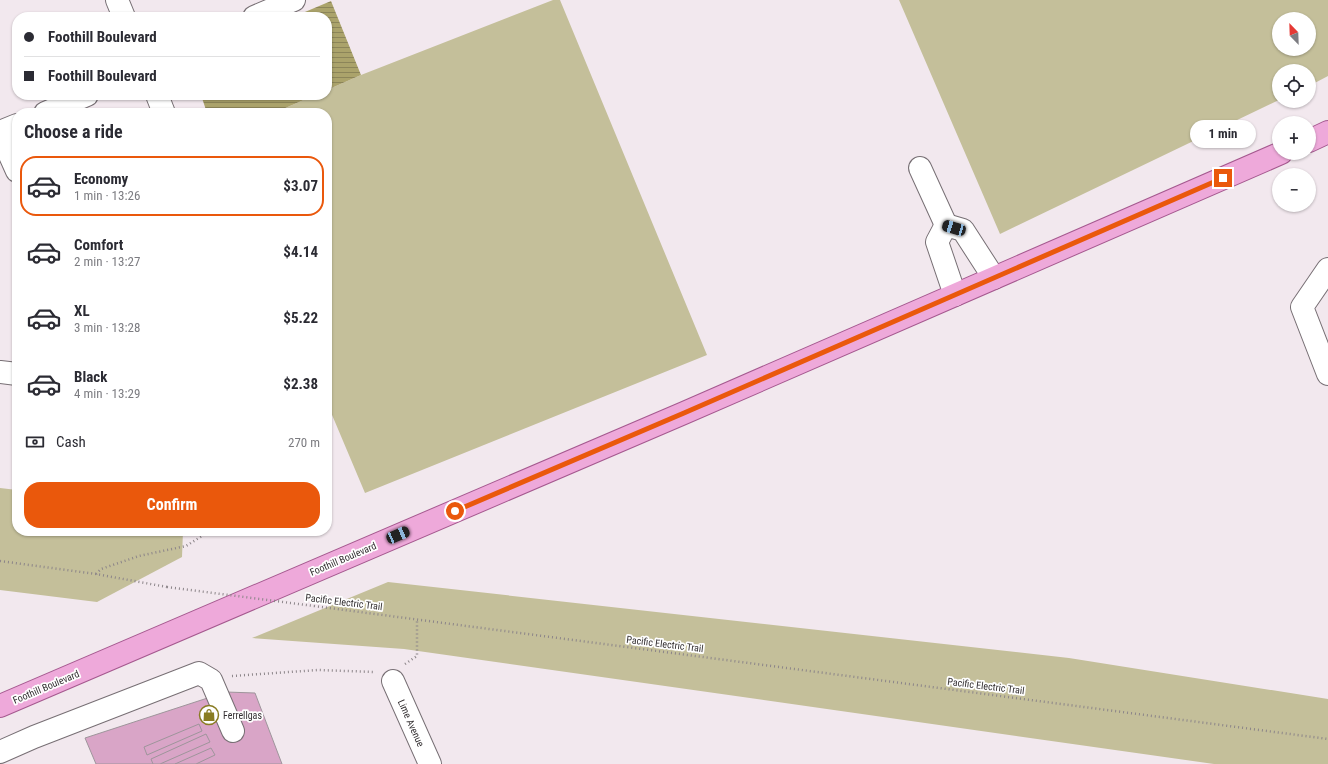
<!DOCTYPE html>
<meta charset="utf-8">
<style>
body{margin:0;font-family:"Roboto Condensed",sans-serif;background:#f7f7f7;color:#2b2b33;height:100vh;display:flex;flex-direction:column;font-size:15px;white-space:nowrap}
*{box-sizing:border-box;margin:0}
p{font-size:13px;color:#7c7c81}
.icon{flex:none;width:22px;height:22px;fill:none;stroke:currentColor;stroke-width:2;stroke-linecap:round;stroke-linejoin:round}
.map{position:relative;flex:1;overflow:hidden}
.drawer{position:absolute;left:12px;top:108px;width:320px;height:428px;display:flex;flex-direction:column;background:#fff;border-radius:16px;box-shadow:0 1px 3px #0004}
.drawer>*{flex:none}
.guide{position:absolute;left:12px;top:12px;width:320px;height:88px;border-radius:16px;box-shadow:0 1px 3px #0004;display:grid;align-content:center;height:88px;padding:0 12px;background:#fff}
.needle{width:26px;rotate:337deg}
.buttons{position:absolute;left:1272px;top:12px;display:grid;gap:8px}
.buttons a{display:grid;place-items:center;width:44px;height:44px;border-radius:50%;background:#fff;box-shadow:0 1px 3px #0004;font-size:20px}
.end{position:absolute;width:18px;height:18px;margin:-9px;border:5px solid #ea580c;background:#fff;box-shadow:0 0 0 2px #fff}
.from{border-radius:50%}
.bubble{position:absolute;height:28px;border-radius:14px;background:#fff;box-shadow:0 1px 3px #0004;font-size:13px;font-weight:700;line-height:28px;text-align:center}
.car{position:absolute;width:12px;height:24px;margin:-12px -6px;border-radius:5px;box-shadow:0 0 3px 1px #0007;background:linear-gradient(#222 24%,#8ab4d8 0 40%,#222 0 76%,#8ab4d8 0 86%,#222 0)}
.guide b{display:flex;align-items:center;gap:14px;height:38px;font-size:15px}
.guide b+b{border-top:1px solid #e1e1e2}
.guide i{width:10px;height:10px;background:#2b2b33}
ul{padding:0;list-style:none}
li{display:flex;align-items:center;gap:12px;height:60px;margin:0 8px 6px;padding:0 4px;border:2px solid transparent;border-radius:16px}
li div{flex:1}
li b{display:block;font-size:15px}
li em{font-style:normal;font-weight:700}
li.selected{border-color:#ea580c}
li>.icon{width:36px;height:36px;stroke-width:1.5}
h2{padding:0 12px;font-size:18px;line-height:48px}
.pay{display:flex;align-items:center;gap:10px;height:44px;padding:0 12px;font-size:15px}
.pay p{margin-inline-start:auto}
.button{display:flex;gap:8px;margin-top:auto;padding:8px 12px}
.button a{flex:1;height:46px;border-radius:16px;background:#ea580c;color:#fff;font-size:16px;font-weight:700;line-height:46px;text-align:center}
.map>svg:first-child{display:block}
.green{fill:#c4bf9a;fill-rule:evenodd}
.water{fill:url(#water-rules)}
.building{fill:#d9a5c7;stroke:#9e959b}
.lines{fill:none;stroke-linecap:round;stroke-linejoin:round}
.minor-casing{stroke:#776f74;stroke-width:24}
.major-casing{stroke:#a5598f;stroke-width:24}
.path{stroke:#8c8589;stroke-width:2.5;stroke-dasharray:1 3;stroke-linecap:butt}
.minor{stroke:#fff;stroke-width:22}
.major{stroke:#eea9da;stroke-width:22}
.path-bridge{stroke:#8c8589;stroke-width:2.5;stroke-dasharray:1 3;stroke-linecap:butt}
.route{stroke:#ea580c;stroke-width:5}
.labels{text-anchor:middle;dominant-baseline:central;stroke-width:3.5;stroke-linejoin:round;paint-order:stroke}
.street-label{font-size:10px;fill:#332f31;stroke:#fff}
.poi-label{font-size:10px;fill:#332f31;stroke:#fff;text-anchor:start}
</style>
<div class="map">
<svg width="1328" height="764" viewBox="0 0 1328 764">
<defs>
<pattern id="water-rules" width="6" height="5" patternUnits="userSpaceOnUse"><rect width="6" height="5" fill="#aba36b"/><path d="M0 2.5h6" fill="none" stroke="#8c8559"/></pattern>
</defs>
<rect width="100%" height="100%" fill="#f2e8ee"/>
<g class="green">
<path d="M 553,0 L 560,0 L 707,355 L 365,493 L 327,403 L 327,113 L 274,113 L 315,95 L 327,95 L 327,90 L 361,75 Z"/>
<path d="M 899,0 L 1328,0 L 1328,76 L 1309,86 L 1309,71 L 1279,71 L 1279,100 L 1000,234 ZM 1279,19 L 1309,19 L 1309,49 L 1279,49 Z"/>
<path d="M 0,488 L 17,490 L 17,531 L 183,531 L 182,557 L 97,602 L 0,590 Z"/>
<path d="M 388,582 L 1069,658 L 1328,699 L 1328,764 L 1214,764 L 404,649 L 252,638 Z"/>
</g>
<g class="water">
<path d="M 331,1 L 361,75 L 327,90 L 327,17 L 293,17 Z"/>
<path d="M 201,95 L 315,95 L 274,113 L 207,113 Z"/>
</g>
<g class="building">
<path d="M 226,692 L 255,693 L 282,764 L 96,764 L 85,738 Z"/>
<path d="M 199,724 L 202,731 L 147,755 L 144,747 Z"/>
<path d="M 206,734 L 210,742 L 160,764 L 153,764 L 151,759 Z"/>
<path d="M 211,748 L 215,755 L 196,764 L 175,764 Z"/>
</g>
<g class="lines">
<g class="minor-casing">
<g id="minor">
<path d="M 117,0 L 124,17"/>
<path d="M 254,17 L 294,0"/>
<path d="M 157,95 L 164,113"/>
<path d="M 45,113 L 87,95"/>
<path d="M 0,132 L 17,125"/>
<path d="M 0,133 L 17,171"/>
<path d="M 920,168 L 946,225"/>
<path d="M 1328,269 L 1302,307 L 1328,374"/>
<path d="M 955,295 L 937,242 L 946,225 L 963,230 L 994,278"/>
<path d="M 0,372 L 17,374"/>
<path d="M 393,681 L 430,764"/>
<path d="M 0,752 L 34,737 L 199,673 L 211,680 L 233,731"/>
</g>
</g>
<g class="major-casing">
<g id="major">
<path d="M 1309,141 L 1328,132"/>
<path d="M 0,706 L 684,413 L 1281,153"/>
</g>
</g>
<g class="path">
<path d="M 0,561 L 96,574 L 167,587"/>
<path d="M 96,574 L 101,569 L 139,556 L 186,546 L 210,531"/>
<path d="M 314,606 L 1328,739"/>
<path d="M 405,664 L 417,656 L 417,619"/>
<path d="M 232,676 L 318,670 L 375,672"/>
</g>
<use href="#minor" class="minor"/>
<use href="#major" class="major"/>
<path class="path-bridge" d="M 167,587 L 314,606"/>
</g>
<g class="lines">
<path class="route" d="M 455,511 L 684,413 L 1223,178"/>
</g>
<defs>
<g id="shop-ring" transform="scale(1)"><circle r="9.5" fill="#fff" stroke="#897c22" stroke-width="1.5"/><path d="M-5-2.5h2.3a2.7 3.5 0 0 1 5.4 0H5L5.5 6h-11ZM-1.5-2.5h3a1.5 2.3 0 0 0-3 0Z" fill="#897c22"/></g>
</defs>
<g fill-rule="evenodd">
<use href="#shop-ring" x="209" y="715"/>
</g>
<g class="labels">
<g class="street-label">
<text transform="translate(343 559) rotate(-23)">Foothill Boulevard</text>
<text transform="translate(344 602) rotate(7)">Pacific Electric Trail</text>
<text transform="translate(665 644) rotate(7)">Pacific Electric Trail</text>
<text transform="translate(986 686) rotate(7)">Pacific Electric Trail</text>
<text transform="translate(46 687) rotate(-23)">Foothill Boulevard</text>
<text transform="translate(411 723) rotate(66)">Lime Avenue</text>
</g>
<g class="poi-label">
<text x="223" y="715">Ferrellgas</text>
</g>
</g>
</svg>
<div class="buttons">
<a><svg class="needle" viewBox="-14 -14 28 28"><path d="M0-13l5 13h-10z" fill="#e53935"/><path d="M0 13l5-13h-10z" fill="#7c7c81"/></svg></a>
<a><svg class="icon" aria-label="locate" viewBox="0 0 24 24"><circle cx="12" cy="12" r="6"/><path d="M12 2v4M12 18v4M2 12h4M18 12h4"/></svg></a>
<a>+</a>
<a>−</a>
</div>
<i class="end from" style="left:455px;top:511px"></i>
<i class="end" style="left:1223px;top:178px"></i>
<div class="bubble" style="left:1190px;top:120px;width:66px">1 min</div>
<i class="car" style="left:954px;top:228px;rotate:286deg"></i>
<i class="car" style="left:398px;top:535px;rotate:67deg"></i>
<div class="guide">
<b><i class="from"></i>Foothill Boulevard</b>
<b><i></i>Foothill Boulevard</b>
</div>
<section class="drawer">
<h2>Choose a ride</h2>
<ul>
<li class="selected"><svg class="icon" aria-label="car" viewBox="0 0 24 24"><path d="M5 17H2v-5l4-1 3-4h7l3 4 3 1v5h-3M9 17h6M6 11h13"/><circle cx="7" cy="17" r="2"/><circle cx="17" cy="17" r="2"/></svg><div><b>Economy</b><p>1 min · 13:26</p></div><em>$3.07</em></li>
<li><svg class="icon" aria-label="car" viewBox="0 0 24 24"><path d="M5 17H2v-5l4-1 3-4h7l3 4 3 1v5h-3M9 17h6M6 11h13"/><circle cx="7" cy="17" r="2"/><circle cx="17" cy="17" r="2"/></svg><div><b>Comfort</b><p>2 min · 13:27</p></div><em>$4.14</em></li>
<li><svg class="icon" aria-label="car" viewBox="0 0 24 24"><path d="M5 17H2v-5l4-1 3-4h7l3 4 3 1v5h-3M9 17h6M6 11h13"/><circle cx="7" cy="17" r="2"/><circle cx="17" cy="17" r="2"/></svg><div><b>XL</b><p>3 min · 13:28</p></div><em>$5.22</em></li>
<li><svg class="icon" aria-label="car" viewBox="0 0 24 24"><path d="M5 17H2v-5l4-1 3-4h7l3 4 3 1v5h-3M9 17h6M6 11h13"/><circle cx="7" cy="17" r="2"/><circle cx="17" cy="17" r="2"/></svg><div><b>Black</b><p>4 min · 13:29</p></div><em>$2.38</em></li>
</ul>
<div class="pay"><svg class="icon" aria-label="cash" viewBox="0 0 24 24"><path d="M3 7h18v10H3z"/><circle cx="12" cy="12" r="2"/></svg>Cash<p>270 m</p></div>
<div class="button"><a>Confirm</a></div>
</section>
</div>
